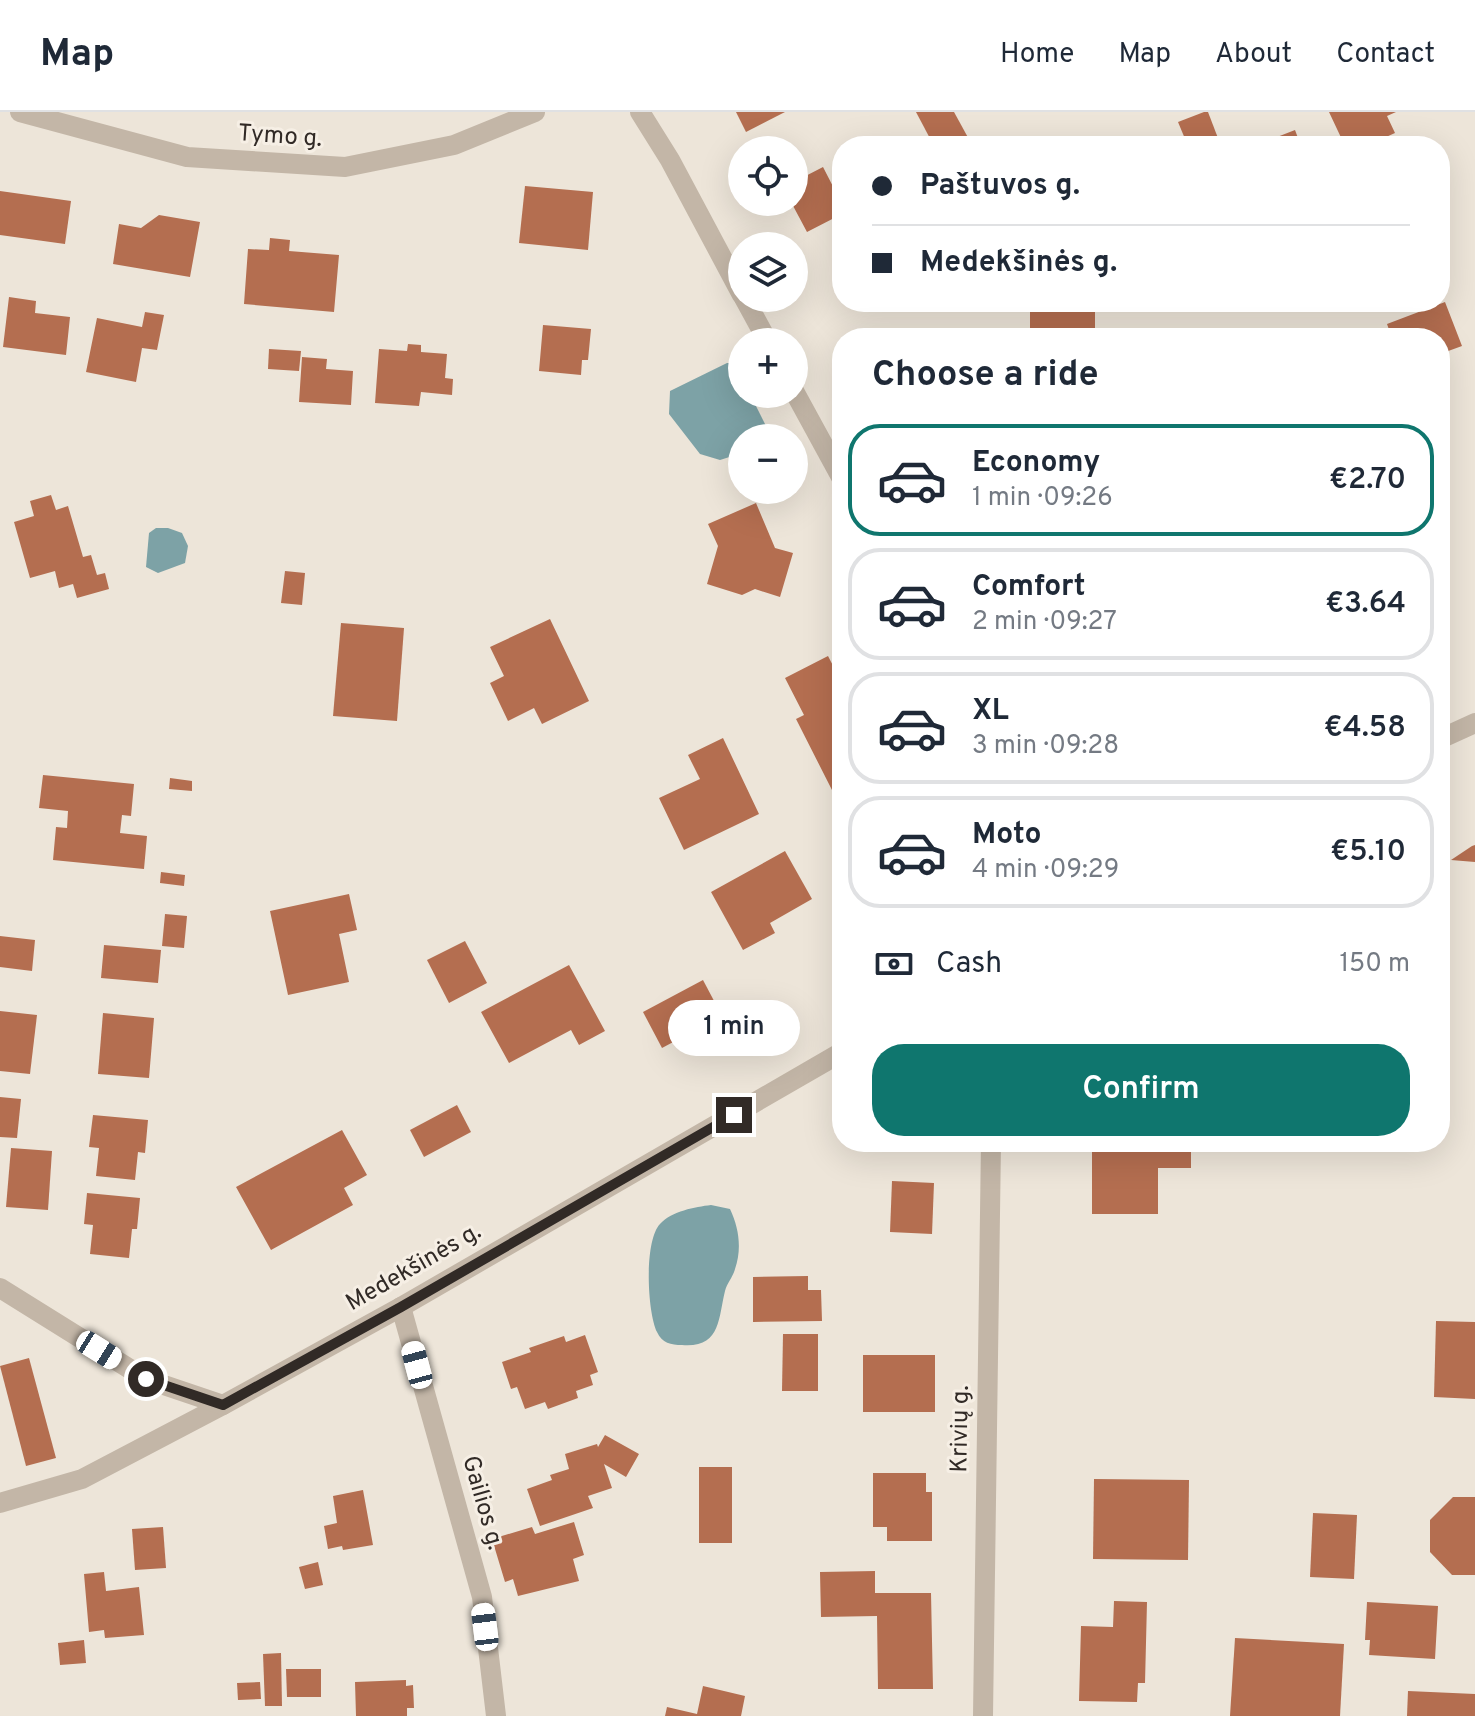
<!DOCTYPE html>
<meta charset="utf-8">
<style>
body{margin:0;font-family:Overpass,sans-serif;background:#f6f6f7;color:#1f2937;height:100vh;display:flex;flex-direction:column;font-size:30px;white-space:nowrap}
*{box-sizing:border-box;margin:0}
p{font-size:26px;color:#747a83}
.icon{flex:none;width:44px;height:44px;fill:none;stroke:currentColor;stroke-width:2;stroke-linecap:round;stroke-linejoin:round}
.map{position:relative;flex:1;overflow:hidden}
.details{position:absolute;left:832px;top:216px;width:618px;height:824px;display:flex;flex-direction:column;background:#fff;border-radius:32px;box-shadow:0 8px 32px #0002}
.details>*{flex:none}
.hud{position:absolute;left:832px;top:24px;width:618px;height:176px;border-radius:32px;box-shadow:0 8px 32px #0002;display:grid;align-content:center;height:176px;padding:0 40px;background:#fff}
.buttons{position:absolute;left:728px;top:24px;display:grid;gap:16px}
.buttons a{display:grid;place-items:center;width:80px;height:80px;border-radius:50%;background:#fff;box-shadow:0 8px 32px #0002;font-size:40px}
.end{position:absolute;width:36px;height:36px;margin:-18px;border:10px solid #312a26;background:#fff;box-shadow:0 0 0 4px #fff}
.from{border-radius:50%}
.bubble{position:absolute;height:56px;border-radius:28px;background:#fff;box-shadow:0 8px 32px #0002;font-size:26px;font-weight:600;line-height:56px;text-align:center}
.car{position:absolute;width:24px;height:48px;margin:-24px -12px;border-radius:10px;box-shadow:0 0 6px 2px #0007;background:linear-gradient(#fff 24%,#345 0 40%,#fff 0 76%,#345 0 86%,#fff 0)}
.hud b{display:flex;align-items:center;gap:28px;height:76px;font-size:30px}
.hud b+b{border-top:2px solid #e0e1e3}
.hud i{width:20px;height:20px;background:#1f2937}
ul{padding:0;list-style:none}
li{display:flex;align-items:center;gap:24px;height:112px;margin:0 16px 12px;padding:0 24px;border:4px solid #e0e1e3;border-radius:32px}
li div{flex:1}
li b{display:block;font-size:30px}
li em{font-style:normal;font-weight:600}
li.selected{border-color:#0f766e}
li>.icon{width:72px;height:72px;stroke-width:1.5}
h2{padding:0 40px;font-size:36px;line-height:96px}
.pay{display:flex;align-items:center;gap:20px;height:88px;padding:0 40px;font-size:30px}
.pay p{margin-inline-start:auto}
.primary-button{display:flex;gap:16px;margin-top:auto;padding:16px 40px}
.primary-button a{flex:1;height:92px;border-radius:32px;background:#0f766e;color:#fff;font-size:32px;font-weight:600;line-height:92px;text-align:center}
header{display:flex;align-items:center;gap:48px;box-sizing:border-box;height:112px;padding:0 40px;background:#fff;border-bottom:2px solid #e0e1e3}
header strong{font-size:38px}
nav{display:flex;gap:44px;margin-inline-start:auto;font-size:28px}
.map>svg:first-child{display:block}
.water{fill:#7da2a6}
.building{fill:#b46e50}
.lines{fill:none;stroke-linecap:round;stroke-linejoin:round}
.minor{stroke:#c3b6a7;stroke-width:20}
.tertiary{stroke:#c3b6a7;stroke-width:20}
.route{stroke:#312a26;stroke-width:10}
.labels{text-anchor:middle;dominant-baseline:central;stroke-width:6;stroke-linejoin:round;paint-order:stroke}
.street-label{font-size:24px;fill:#312a26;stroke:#f6efe5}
</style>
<header>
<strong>Map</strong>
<nav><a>Home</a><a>Map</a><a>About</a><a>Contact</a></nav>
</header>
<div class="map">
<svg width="1475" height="1604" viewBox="0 0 1475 1604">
<rect width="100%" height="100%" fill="#ede5d9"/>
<g class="water">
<path d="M 727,251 L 735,251 L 742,266 L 742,282 L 750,282 L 772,326 L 742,326 L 742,341 L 720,348 L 700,342 L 669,302 L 670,279 Z"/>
<path d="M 156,416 L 168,416 L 182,421 L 188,434 L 185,451 L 158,461 L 146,455 L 149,421 Z"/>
<path d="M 711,1093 L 730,1097 C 739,1116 742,1137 735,1157 C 733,1165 727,1171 725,1179 C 718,1207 721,1236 682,1233 C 671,1233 662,1231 657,1220 C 647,1199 644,1129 660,1112 C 672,1099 695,1095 711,1093 Z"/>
</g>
<g class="building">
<path d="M 736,0 L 785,0 L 746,20 Z"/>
<path d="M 916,0 L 954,0 L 971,31 L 966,34 L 934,34 Z"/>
<path d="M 1204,0 L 1208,0 L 1221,34 L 1188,34 L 1178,10 Z"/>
<path d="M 1329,0 L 1396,0 L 1387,4 L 1395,21 L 1366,34 L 1345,34 Z"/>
<path d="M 1295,18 L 1301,34 L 1254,34 Z"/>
<path d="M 823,55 L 842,92 L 842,102 L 807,120 L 791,90 L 794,90 L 794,70 Z"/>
<path d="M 525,74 L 593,80 L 588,138 L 519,131 Z"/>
<path d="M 0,79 L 71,89 L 65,132 L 0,123 Z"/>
<path d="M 159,103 L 200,110 L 190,165 L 113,152 L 119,112 L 141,116 Z"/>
<path d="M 270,126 L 290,128 L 289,139 L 339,143 L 334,200 L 244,192 L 248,137 L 269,138 Z"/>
<path d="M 9,185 L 36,189 L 35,201 L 70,205 L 66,243 L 3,235 Z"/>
<rect x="1030" y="190" width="65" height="36"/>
<path d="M 1445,190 L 1462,234 L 1440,242 L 1440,226 L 1392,226 L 1387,212 Z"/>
<path d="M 145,200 L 164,203 L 157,238 L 142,236 L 136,270 L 86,260 L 97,206 L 142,215 Z"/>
<path d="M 543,213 L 591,217 L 588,248 L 582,248 L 581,263 L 539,259 Z"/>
<path d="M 408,232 L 421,233 L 421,240 L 447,242 L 445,266 L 453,267 L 452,283 L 421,280 L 419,294 L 375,291 L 379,237 L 407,239 Z"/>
<path d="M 269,237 L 301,239 L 299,259 L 268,257 Z"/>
<path d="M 302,245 L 327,247 L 326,257 L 353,259 L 351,293 L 299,290 Z"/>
<path d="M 51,383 L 56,398 L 68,394 L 83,445 L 91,443 L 97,463 L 105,461 L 109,477 L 77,486 L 73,472 L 59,476 L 55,459 L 30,466 L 14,410 L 34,404 L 30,389 Z"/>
<path d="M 756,391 L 775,436 L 793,441 L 780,485 L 755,477 L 742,483 L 707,472 L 718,434 L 708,412 Z"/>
<path d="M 285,459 L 305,461 L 302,493 L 281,491 Z"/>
<path d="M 550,507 L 589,589 L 542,612 L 534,596 L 508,609 L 490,571 L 504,564 L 490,535 Z"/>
<path d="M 341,511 L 404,516 L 397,609 L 333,604 Z"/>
<path d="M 828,544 L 842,571 L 842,673 L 832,678 L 796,607 L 804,603 L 785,566 Z"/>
<path d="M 723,626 L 759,702 L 684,738 L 659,686 L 700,667 L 688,643 Z"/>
<path d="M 43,663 L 134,672 L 131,704 L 122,703 L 120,721 L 147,724 L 144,757 L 53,748 L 56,715 L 67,716 L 68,699 L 39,696 Z"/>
<path d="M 170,666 L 192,669 L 192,679 L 169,677 Z"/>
<path d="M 1475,733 L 1475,750 L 1451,748 L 1472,734 Z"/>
<path d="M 785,739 L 812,787 L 770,811 L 775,821 L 743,838 L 711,780 Z"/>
<path d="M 161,760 L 185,763 L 184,774 L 160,771 Z"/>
<path d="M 349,782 L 357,818 L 339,822 L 349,870 L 288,883 L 270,799 Z"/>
<path d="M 165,802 L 187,804 L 184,836 L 162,834 Z"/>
<path d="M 0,824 L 35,828 L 32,859 L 0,855 Z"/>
<path d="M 465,829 L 487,871 L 449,891 L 427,848 Z"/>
<path d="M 104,833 L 161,838 L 158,871 L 101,866 Z"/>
<path d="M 569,853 L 605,919 L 579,933 L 571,918 L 509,951 L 481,900 Z"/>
<path d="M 703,868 L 722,904 L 662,936 L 643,900 Z"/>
<path d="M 0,899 L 37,903 L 30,962 L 0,959 Z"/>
<path d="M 103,901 L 154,906 L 149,966 L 98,962 Z"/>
<path d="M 0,985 L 21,987 L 17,1026 L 0,1025 Z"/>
<path d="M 457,993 L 471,1020 L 424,1045 L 410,1018 Z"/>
<path d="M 93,1003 L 148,1008 L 145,1041 L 138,1040 L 135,1068 L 96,1064 L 99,1036 L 89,1035 Z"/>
<path d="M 342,1018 L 367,1063 L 344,1076 L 353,1093 L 271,1138 L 236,1075 Z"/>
<path d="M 1092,1030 L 1191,1030 L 1191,1056 L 1158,1056 L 1158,1102 L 1092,1102 Z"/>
<path d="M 11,1036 L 52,1039 L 48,1098 L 6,1095 Z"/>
<path d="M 892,1069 L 934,1071 L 932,1122 L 890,1120 Z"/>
<path d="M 87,1081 L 140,1086 L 137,1117 L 132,1117 L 129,1146 L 90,1142 L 93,1113 L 84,1112 Z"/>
<path d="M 808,1164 L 808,1178 L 821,1178 L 822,1209 L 753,1210 L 753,1165 Z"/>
<path d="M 1436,1209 L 1475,1210 L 1475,1287 L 1434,1285 Z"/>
<path d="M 783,1222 L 818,1222 L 818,1279 L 782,1279 Z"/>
<path d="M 585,1223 L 598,1260 L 590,1263 L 593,1273 L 576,1279 L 578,1286 L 548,1297 L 545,1290 L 525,1297 L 517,1275 L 511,1277 L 502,1250 L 531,1240 L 529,1236 L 564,1224 L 566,1230 Z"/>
<rect x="863" y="1243" width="72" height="57"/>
<path d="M 29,1246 L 56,1346 L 26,1354 L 0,1254 Z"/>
<path d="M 605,1323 L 639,1342 L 626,1365 L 604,1352 L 612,1376 L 588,1384 L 593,1396 L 540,1414 L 527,1377 L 552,1368 L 550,1363 L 569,1357 L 565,1342 L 597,1332 L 598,1335 Z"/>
<rect x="699" y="1355" width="33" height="76"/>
<path d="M 873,1361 L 926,1361 L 926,1380 L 932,1380 L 932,1429 L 887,1429 L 887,1415 L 873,1415 Z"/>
<path d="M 1094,1367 L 1189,1368 L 1188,1448 L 1093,1447 Z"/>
<path d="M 363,1378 L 373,1433 L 343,1438 L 342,1434 L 328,1437 L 324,1414 L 337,1411 L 333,1384 Z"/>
<path d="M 1453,1385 L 1475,1385 L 1475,1463 L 1452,1463 L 1430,1440 L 1430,1408 Z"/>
<path d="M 1313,1401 L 1357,1403 L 1354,1467 L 1310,1465 Z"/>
<path d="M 574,1410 L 584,1443 L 573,1447 L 579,1469 L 518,1484 L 513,1467 L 505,1470 L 492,1427 L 532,1415 L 535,1422 Z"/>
<path d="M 163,1415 L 166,1456 L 135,1458 L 132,1417 Z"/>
<path d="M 318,1450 L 323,1473 L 305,1477 L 299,1455 Z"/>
<path d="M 875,1459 L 875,1481 L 931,1481 L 933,1577 L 878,1577 L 877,1504 L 821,1505 L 820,1460 Z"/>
<path d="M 104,1460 L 106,1479 L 139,1475 L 144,1523 L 105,1526 L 104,1518 L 89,1520 L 84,1462 Z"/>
<path d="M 1114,1489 L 1147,1490 L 1145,1571 L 1138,1571 L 1137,1590 L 1079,1589 L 1081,1514 L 1113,1515 Z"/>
<path d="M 1367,1490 L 1438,1494 L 1435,1547 L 1369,1543 L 1370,1528 L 1365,1528 Z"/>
<path d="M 1235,1526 L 1344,1532 L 1340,1604 L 1230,1604 Z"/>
<path d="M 84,1528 L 86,1551 L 60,1553 L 58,1531 Z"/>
<path d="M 281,1541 L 282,1594 L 265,1594 L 263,1542 Z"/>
<path d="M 286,1557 L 321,1557 L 321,1585 L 287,1585 Z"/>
<path d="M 406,1568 L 406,1574 L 413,1573 L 414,1596 L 407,1596 L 407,1604 L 356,1604 L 355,1570 Z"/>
<path d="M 260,1570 L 261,1587 L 238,1588 L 237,1571 Z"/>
<path d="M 703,1574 L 745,1584 L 741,1604 L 665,1604 L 667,1595 L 697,1602 Z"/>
<path d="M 1408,1579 L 1475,1582 L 1475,1604 L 1407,1604 Z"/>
</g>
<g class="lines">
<g class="minor">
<path d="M 20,0 L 187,45 L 345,55 L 454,33 L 535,0"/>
<path d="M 640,0 L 670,48 L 742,183"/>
<path d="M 744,186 L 768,230"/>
<path d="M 794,279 L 842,367"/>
<path d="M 401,1195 L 482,1485 L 496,1604"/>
<path d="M 0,1391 L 82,1367 L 223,1293"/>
<path d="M 983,1604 L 991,1030"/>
</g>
<g class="tertiary">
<path d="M 1440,627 L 1475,611"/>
<path d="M 0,1176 L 146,1267 L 223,1293 L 401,1195 L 842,940"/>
</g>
</g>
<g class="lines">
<path class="route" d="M 146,1267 L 223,1293 L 401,1195 L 734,1003"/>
</g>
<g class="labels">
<g class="street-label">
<text transform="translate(280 25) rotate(4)">Tymo g.</text>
<text transform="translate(414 1156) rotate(-30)">Medekšinės g.</text>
<text transform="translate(961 1317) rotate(-89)">Krivių g.</text>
<text transform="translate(482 1391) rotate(74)">Gailios g.</text>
</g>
</g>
</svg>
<div class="buttons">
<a><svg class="icon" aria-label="locate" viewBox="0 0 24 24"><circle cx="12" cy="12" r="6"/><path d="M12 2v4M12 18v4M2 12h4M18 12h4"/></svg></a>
<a><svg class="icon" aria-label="layers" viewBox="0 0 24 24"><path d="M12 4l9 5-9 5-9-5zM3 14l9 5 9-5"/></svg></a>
<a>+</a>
<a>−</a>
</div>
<i class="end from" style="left:146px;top:1267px"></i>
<i class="end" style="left:734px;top:1003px"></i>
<div class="bubble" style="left:668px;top:888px;width:132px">1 min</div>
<i class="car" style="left:99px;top:1238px;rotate:122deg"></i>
<i class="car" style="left:417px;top:1253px;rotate:345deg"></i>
<i class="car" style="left:485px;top:1515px;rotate:353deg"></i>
<div class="hud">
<b><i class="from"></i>Paštuvos g.</b>
<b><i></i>Medekšinės g.</b>
</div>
<section class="details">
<h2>Choose a ride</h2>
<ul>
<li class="selected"><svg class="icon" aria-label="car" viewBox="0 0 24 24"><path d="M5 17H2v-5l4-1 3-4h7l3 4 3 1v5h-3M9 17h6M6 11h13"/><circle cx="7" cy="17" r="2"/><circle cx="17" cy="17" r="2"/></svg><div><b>Economy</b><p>1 min · 09:26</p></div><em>€2.70</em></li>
<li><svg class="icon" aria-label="car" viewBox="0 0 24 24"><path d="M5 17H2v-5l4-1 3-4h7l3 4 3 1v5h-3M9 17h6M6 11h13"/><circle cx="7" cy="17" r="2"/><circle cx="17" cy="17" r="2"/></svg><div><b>Comfort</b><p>2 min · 09:27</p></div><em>€3.64</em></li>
<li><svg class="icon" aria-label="car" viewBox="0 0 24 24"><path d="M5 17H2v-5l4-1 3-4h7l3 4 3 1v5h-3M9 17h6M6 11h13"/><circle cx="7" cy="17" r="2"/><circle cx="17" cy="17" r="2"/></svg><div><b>XL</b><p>3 min · 09:28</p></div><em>€4.58</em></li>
<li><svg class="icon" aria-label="car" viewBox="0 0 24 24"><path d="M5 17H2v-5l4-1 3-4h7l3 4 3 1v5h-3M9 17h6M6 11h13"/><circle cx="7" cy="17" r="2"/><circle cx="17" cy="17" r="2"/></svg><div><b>Moto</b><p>4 min · 09:29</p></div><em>€5.10</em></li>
</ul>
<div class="pay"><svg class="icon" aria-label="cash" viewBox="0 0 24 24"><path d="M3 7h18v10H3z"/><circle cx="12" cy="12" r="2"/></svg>Cash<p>150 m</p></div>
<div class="primary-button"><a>Confirm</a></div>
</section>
</div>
